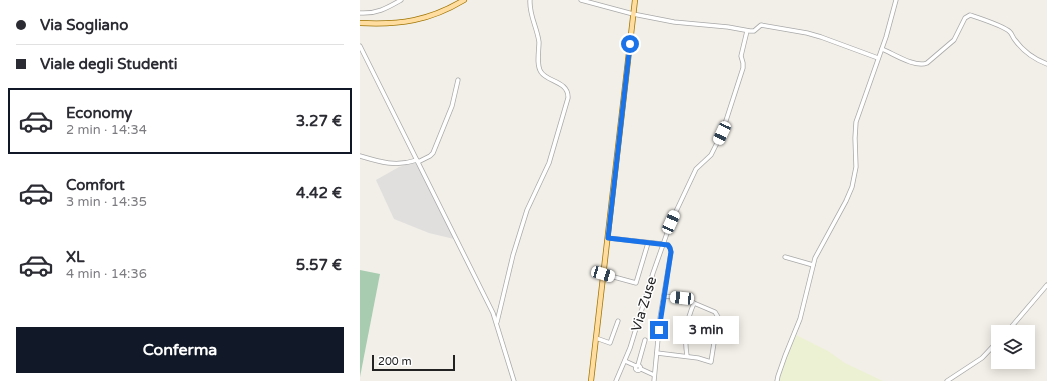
<!DOCTYPE html>
<html lang="it">
<meta charset="utf-8">
<style>
body{margin:0;font-family:"Varela Round",sans-serif;background:#f2f2f3;color:#2b2b33;height:100vh;display:flex;flex-direction:column;font-size:15px;white-space:nowrap}
*{box-sizing:border-box;margin:0}
p{font-size:13px;color:#7c7c81}
.icon{flex:none;width:22px;height:22px;fill:none;stroke:currentColor;stroke-width:2;stroke-linecap:round;stroke-linejoin:round}
.map{position:relative;flex:1;overflow:hidden}
.panel{display:flex;flex-direction:column;background:#fff;width:360px}
.panel>*{flex:none}
.hud{display:grid;align-content:center;height:88px;padding:0 16px;background:#fff}
.tools{position:absolute;left:631px;top:325px;display:grid;gap:8px}
.tools a{display:grid;place-items:center;width:44px;height:44px;border-radius:0px;background:#fff;box-shadow:0 2px 10px #0003;font-size:20px}
.scale{position:absolute;left:12px;bottom:10px;width:83px;box-sizing:border-box;padding-left:4px;border:2px solid #222;border-top:0;font-size:11px;line-height:14px;white-space:nowrap;color:#222;-webkit-text-stroke:3px #fff;paint-order:stroke}
.end{position:absolute;width:18px;height:18px;margin:-9px;border:5px solid #1a73e8;background:#fff;box-shadow:0 0 0 2px #fff}
.from{border-radius:50%}
.bubble{position:absolute;height:28px;border-radius:0px;background:#fff;box-shadow:0 2px 10px #0003;font-size:13px;font-weight:700;line-height:28px;text-align:center}
.car{position:absolute;width:12px;height:24px;margin:-12px -6px;border-radius:5px;box-shadow:0 0 3px 1px #0007;background:linear-gradient(#fff 24%,#345 0 40%,#fff 0 76%,#345 0 86%,#fff 0)}
.hud b{display:flex;align-items:center;gap:14px;height:38px;font-size:15px}
.hud b+b{border-top:1px solid #e1e1e2}
.hud i{width:10px;height:10px;background:#2b2b33}
ul{padding:0;list-style:none}
li{display:flex;align-items:center;gap:12px;height:66px;margin:0 8px 6px;padding:0 8px;border:2px solid transparent;border-radius:0px}
li div{flex:1}
li b{display:block;font-size:15px}
li em{font-style:normal;font-weight:700}
li.on{border-color:#111827}
li>.icon{width:36px;height:36px;stroke-width:1.5}
.button{display:flex;gap:8px;margin-top:auto;padding:8px 16px}
.button a{flex:1;height:46px;border-radius:0px;background:#111827;color:#fff;font-size:16px;font-weight:700;line-height:46px;text-align:center}
main{display:flex;flex:1;min-height:0}
.map>svg:first-child{display:block}
.residential{fill:#e0dfde}
.farmland{fill:#edf1d3}
.cemetery{fill:#a8ccb0}
.lines{fill:none;stroke-linecap:round;stroke-linejoin:round}
.minor-casing{stroke:#a9a9a9;stroke-width:5}
.major-casing{stroke:#9f7400;stroke-width:6}
.minor{stroke:#fff;stroke-width:3.5}
.major{stroke:#ffdca0;stroke-width:4.5}
.route{stroke:#1a73e8;stroke-width:5}
.labels{text-anchor:middle;dominant-baseline:central;stroke-width:3;stroke-linejoin:round;paint-order:stroke}
.street-label{font-size:14px;fill:#222;stroke:#fff}
</style>
<main>
<section class="panel">
<div class="hud">
<b><i class="from"></i>Via Sogliano</b>
<b><i></i>Viale degli Studenti</b>
</div>
<ul>
<li class="on"><svg class="icon" aria-label="car" viewBox="0 0 24 24"><path d="M5 17H2v-5l4-1 3-4h7l3 4 3 1v5h-3M9 17h6M6 11h13"/><circle cx="7" cy="17" r="2"/><circle cx="17" cy="17" r="2"/></svg><div><b>Economy</b><p>2 min · 14:34</p></div><em>3.27 €</em></li>
<li><svg class="icon" aria-label="car" viewBox="0 0 24 24"><path d="M5 17H2v-5l4-1 3-4h7l3 4 3 1v5h-3M9 17h6M6 11h13"/><circle cx="7" cy="17" r="2"/><circle cx="17" cy="17" r="2"/></svg><div><b>Comfort</b><p>3 min · 14:35</p></div><em>4.42 €</em></li>
<li><svg class="icon" aria-label="car" viewBox="0 0 24 24"><path d="M5 17H2v-5l4-1 3-4h7l3 4 3 1v5h-3M9 17h6M6 11h13"/><circle cx="7" cy="17" r="2"/><circle cx="17" cy="17" r="2"/></svg><div><b>XL</b><p>4 min · 14:36</p></div><em>5.57 €</em></li>
</ul>
<div class="button"><a>Conferma</a></div>
</section>
<div class="map">
<svg width="687" height="381" viewBox="0 0 687 381">
<rect width="100%" height="100%" fill="#f2efe8"/>
<path class="residential" d="M 56,162 L 94,239 L 69,233 L 34,219 L 16,180 L 39,167 Z"/>
<path class="farmland" d="M 436,335 L 468,351 L 485,363 L 523,381 L 418,381 L 428,353 Z"/>
<path class="cemetery" d="M 0,270 L 20,274 L 0,377 Z"/>
<g class="lines">
<g class="minor-casing">
<g id="minor">
<path d="M 221,0 L 273,14 L 314,22 L 368,27 L 390,31 L 394,31 L 401,25 L 447,33 L 461,37 L 518,58"/>
<path d="M 0,13 C 17,14 27,8 41,0"/>
<path d="M 0,46 L 133,313 L 154,381"/>
<path d="M 522,49 C 534,54 555,68 567,63 L 594,40 L 605,18 L 610,15 C 619,18 644,26 650,32 C 652,34 653,38 655,40 C 663,51 674,59 687,64"/>
<path d="M 0,156 C 20,162 36,167 57,160"/>
<path d="M 58,162 L 70,156 L 73,153 L 92,106 L 98,80"/>
<path d="M 248,238 L 303,244 L 308,245 L 310,248 L 311,252 L 300,318 L 294,381"/>
<path d="M 425,257 L 453,265"/>
<path d="M 243,274 L 276,283 L 288,243"/>
<path d="M 137,322 L 153,255 L 167,210 L 189,163 L 208,98 C 209,81 187,82 181,72 C 176,65 179,51 179,42 C 177,27 169,15 170,0"/>
<path d="M 647,332 L 687,285"/>
<path d="M 236,338 L 250,343 L 258,321"/>
<path d="M 297,353 L 338,358 L 351,362 L 358,317 L 355,312 L 322,298 L 304,296"/>
<path d="M 327,356 C 324,336 326,322 334,303"/>
<path d="M 265,361 L 276,366"/>
<path d="M 278,365 L 285,340"/>
<circle cx="278" cy="368" r="2.5"/>
<path d="M 281,369 L 294,375"/>
<path d="M 256,381 L 270,348 L 293,273 L 311,222 L 336,169 L 351,155 L 362,133 L 383,68 L 383,63 L 381,56 L 387,31"/>
<path d="M 417,381 L 418,376 L 425,356 L 440,319 L 455,258 L 486,201 L 492,187 L 496,167 L 495,138 L 496,122 L 526,37 L 536,0"/>
<path d="M 587,381 L 622,358 L 638,341"/>
</g>
</g>
<g class="major-casing">
<g id="major">
<path d="M 0,23 C 40,25 69,21 104,0"/>
<path d="M 231,381 L 275,0"/>
</g>
</g>
<use href="#minor" class="minor"/>
<use href="#major" class="major"/>
</g>
<g class="lines">
<path class="route" d="M 270,44 L 248,238 L 308,245 L 310,248 L 311,252 L 299,330"/>
</g>
<g class="labels">
<g class="street-label">
<text transform="translate(284 304) rotate(-73)">Via Zuse</text>
</g>
</g>
</svg>
<div class="tools">
<a><svg class="icon" aria-label="layers" viewBox="0 0 24 24"><path d="M12 4l9 5-9 5-9-5zM3 14l9 5 9-5"/></svg></a>
</div>
<div class="scale">200 m</div>
<i class="end from" style="left:270px;top:44px"></i>
<i class="end" style="left:299px;top:330px"></i>
<div class="bubble" style="left:313px;top:316px;width:66px">3 min</div>
<i class="car" style="left:362px;top:133px;rotate:205deg"></i>
<i class="car" style="left:311px;top:222px;rotate:24deg"></i>
<i class="car" style="left:243px;top:274px;rotate:106deg"></i>
<i class="car" style="left:322px;top:298px;rotate:276deg"></i>
</div>
</main>
